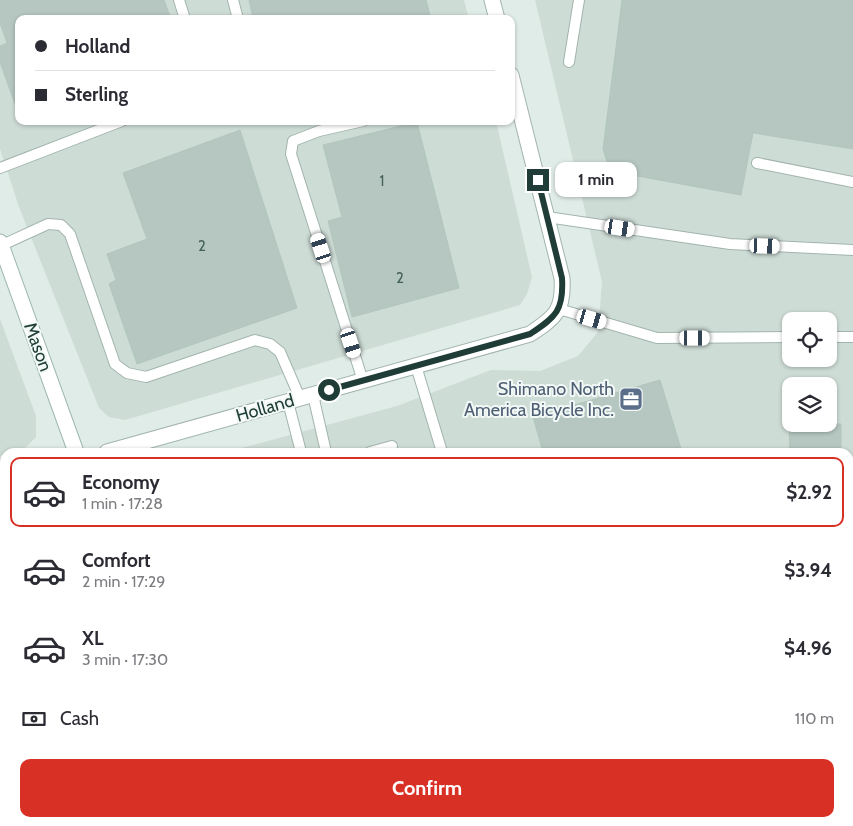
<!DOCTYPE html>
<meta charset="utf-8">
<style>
body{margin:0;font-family:Cabin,sans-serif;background:#f7f7f7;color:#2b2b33;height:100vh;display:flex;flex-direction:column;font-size:19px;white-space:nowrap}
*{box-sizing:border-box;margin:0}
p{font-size:16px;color:#7c7c81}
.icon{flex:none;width:28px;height:28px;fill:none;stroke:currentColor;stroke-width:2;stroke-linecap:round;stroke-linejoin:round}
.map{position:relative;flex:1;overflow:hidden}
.side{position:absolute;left:0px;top:448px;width:854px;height:379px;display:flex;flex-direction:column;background:#fff;border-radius:15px 15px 0 0;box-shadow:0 1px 4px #0004}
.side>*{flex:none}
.top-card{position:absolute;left:15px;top:15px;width:500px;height:110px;border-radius:10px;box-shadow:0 1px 4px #0004;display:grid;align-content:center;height:110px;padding:0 20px;background:#fff}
.fabs{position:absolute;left:782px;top:312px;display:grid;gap:10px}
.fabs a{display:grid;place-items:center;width:55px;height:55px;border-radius:10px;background:#fff;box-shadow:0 1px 4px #0004;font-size:25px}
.end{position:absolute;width:22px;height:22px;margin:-11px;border:6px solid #1f3d36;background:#fff;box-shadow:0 0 0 2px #fff}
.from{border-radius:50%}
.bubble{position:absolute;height:35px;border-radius:10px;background:#fff;box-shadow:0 1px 4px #0004;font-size:16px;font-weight:800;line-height:35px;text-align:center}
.car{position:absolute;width:15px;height:30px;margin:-15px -8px;border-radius:6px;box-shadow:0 0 4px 1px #0007;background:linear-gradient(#fff 24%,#345 0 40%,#fff 0 76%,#345 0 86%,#fff 0)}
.top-card b{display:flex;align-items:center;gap:18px;height:48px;font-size:19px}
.top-card b+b{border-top:1px solid #e1e1e2}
.top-card i{width:12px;height:12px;background:#2b2b33}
ul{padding:9px 0 0;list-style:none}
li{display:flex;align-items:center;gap:15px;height:70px;margin:0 10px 8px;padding:0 10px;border:2px solid transparent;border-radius:10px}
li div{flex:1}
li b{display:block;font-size:19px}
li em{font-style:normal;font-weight:800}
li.on{border-color:#d93025}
li>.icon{width:45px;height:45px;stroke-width:1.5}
.pay{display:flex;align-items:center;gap:12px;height:55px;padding:0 20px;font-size:19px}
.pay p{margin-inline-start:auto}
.cta{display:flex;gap:10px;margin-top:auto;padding:10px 20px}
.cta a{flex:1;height:58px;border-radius:10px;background:#d93025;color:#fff;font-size:20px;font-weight:800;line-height:58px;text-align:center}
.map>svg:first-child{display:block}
.built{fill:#cedcd6;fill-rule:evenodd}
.building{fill:#b5c7c0;stroke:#b2c6be}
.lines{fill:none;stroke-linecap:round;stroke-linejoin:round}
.lane-casing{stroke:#a2b4ae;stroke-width:12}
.street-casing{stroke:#a2b4ae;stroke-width:17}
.secondary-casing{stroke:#9db8af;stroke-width:17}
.lane{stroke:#fff;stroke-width:10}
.street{stroke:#fff;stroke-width:15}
.secondary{stroke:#fff;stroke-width:15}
.route{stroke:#1f3d36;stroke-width:6}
.labels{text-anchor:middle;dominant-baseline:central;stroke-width:4;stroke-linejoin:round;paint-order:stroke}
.number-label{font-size:15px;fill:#446058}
.street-label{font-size:18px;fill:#1f3d36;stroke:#f1f8f5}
.service-label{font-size:18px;fill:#4e5e75;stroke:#f1f8f5;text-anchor:end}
</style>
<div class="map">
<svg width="853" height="826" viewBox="0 0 853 826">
<rect width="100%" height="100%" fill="#e0ece7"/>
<g class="built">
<path d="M 0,0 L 464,0 L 469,19 L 19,19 L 19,121 L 496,121 L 532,277 L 527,294 L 520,305 L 125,420 L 109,417 L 99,408 L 19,207 L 0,149 Z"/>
<path d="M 535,0 L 853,0 L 853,826 L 0,826 L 0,516 L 5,514 L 5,821 L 849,821 L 849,452 L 227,452 L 397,406 L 491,370 L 540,371 L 578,356 L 598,332 L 602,282 ZM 791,321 L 829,321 L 829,359 L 791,359 ZM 791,386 L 829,386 L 829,424 L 791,424 Z"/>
<path d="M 0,319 L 36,416 L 36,437 L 24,449 L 11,452 L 5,452 L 5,454 L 0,456 Z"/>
</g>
<g class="building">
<path d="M 0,0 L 164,0 L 171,19 L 19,19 L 19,107 L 16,107 L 0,62 L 0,46 L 7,43 L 0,23 Z"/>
<path d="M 249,0 L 426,0 L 431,19 L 253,19 Z"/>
<path d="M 622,0 L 853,0 L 853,149 L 753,133 L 741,195 L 610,171 L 603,149 Z"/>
<path d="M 417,122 L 459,288 L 352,317 L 328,221 L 342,217 L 323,145 Z"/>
<path d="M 240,130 L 297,308 L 137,364 L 109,284 L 116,280 L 107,254 L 147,239 L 123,173 Z"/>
<path d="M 660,380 L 682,452 L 543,452 L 533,417 Z"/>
<path d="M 789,424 L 841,424 L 841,452 L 790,452 Z"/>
</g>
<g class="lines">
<g class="lane-casing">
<g id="lane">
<path d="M 179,0 L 185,19"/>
<path d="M 233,0 L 238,19"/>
<path d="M 569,62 L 579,0"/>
<path d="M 757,163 L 853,182"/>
<path d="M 0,168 L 122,121"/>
<path d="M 547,217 L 730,244 L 853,250"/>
<path d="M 0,246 L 48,224 L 61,225 L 70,234 L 115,364 L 127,373 L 146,377 L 255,340 L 270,344 L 280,352 L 300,398"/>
<path d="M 559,309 L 657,338 L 791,337"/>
<path d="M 829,337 L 853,337"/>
<path d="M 416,366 L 442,452"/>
<path d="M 363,381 L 291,154 L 293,141 L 319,131 L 363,121"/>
<path d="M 313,395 L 326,452"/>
<path d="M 288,402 L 301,452"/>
<path d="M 370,452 L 392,446"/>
<path d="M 849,787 L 853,786"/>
<path d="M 0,800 L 5,818"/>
<path d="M 554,821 L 555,826"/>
<path d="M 716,826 L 732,821"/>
</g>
</g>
<g class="street-casing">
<g id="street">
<path d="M 492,0 L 497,19"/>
<path d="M 107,452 L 530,334 C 556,317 564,310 562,278 L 511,75"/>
<path d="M 0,483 L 5,482"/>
</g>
</g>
<g class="secondary-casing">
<path id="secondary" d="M 0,242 L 76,452"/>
</g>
<use href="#lane" class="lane"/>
<use href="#street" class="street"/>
<use href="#secondary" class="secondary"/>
</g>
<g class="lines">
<path class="route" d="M 329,390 L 530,334 C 556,317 564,310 562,278 L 538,180"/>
</g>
<defs>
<g id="office-square" transform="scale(1.25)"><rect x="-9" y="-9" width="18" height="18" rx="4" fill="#5c6f8a" stroke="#f1f8f5"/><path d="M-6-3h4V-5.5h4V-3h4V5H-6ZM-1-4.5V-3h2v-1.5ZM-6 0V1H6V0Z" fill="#fff"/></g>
</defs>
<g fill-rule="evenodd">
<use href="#office-square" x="631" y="399"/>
</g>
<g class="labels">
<g class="number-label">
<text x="382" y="181">1</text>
<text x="202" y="246">2</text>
<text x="400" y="278">2</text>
</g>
<g class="street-label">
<text transform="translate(38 347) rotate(70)">Mason</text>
<text transform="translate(265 408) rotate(-16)">Holland</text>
</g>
<g class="service-label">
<text x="614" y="389">Shimano North<tspan x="614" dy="21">America Bicycle Inc.</tspan></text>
</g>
</g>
</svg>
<div class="fabs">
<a><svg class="icon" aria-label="locate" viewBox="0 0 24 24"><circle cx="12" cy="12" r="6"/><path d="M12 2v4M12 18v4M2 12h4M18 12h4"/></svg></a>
<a><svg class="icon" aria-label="layers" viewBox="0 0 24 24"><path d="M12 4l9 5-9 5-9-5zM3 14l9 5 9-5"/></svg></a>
</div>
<i class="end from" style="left:329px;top:390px"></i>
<i class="end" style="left:538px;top:180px"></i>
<div class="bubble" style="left:555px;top:162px;width:82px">1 min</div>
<i class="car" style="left:620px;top:228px;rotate:99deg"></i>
<i class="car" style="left:765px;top:246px;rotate:92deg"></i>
<i class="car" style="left:321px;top:248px;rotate:342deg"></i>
<i class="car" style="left:592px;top:319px;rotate:106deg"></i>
<i class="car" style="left:695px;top:338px;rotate:90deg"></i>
<i class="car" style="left:351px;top:343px;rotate:162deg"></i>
<div class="top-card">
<b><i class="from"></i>Holland</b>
<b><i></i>Sterling</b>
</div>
<section class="side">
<ul>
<li class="on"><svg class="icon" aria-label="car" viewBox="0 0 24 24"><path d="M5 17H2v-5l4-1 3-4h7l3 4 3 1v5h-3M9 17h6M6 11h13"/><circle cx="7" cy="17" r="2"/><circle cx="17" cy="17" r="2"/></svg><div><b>Economy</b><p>1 min · 17:28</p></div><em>$2.92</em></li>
<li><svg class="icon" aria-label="car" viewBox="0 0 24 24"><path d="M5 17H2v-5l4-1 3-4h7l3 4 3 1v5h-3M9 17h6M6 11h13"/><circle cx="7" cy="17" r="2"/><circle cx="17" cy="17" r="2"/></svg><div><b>Comfort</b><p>2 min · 17:29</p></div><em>$3.94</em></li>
<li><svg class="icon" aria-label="car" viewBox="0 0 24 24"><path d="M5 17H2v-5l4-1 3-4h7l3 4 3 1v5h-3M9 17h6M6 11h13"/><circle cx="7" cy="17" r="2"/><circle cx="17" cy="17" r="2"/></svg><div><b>XL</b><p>3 min · 17:30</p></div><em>$4.96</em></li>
</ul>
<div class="pay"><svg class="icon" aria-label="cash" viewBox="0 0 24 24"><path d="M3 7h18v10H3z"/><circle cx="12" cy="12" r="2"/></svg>Cash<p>110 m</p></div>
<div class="cta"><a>Confirm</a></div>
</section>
</div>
